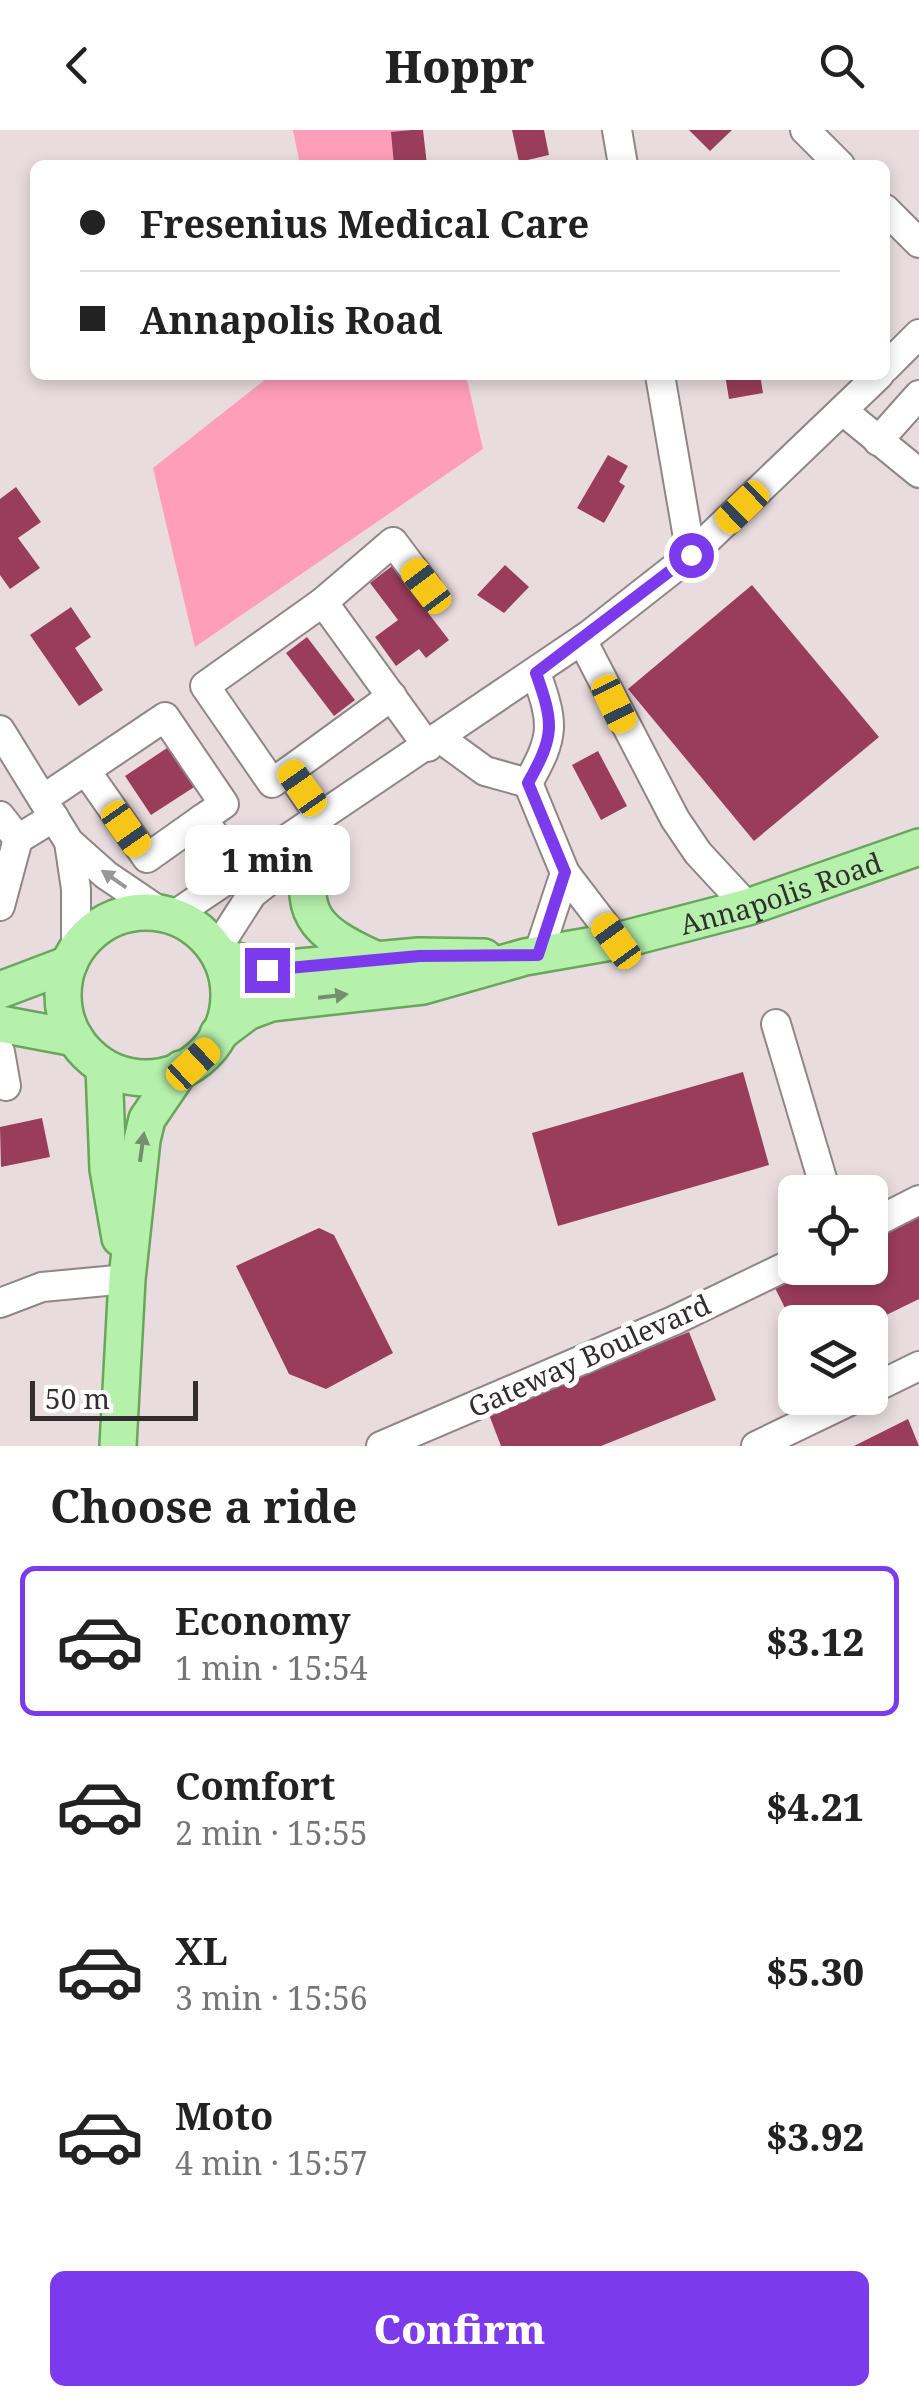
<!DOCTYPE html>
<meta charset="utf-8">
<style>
body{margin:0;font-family:"Noto Serif",serif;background:#f2f2f2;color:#222;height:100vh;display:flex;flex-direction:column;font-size:38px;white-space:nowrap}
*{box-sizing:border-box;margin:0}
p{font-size:32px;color:#767676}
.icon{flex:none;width:55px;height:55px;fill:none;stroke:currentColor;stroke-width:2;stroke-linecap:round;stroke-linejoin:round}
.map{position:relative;height:1316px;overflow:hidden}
.drawer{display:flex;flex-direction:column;background:#fff;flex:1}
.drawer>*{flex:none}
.banner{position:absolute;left:30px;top:30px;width:860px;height:220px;border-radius:15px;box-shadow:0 5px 15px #0003;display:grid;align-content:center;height:220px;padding:0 50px;background:#fff}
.tools{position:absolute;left:778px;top:1045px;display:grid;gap:20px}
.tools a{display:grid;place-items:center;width:110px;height:110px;border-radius:15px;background:#fff;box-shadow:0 5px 15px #0003;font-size:50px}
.scale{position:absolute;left:30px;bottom:25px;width:168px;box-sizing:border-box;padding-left:10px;border:5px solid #322d2f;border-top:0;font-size:28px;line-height:35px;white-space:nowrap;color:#322d2f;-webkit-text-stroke:8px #fff;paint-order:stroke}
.end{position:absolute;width:45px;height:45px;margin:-22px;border:12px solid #7c3aed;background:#fff;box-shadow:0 0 0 5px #fff}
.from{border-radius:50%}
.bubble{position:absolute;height:70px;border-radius:15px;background:#fff;box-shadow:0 5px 15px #0003;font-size:32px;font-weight:800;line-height:70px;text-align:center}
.car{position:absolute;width:30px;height:60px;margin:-30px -15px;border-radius:12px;box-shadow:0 0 8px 2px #0007;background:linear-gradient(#f5c518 24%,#345 0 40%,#f5c518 0 76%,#345 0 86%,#f5c518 0)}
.banner b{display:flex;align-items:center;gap:35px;height:95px;font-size:38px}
.banner b+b{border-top:2px solid #e0e0e0}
.banner i{width:25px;height:25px;background:#222}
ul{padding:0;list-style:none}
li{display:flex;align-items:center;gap:30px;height:150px;margin:0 20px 15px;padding:0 30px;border:5px solid transparent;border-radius:15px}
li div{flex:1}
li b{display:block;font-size:38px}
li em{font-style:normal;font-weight:800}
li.on{border-color:#7c3aed}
li>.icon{width:90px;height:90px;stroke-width:1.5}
h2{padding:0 50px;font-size:45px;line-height:120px}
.button{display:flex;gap:20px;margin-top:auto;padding:20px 50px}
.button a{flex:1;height:115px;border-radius:15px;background:#7c3aed;color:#fff;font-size:40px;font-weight:800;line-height:115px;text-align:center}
header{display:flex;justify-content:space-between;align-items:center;height:130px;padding:0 50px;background:#fff;font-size:45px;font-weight:800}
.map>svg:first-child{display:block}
.green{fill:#fe9eb9}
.building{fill:#9a3d5c}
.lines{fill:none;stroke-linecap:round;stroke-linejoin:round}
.minor-casing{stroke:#908587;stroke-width:32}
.major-casing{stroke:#69a65c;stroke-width:40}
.minor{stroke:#fff;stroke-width:28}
.major{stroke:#b6f1ac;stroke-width:35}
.oneway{fill:#989697}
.oneway2{fill:#748f6e}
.route{stroke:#7c3aed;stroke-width:12}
.labels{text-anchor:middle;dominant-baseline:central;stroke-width:10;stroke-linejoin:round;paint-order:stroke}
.street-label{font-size:28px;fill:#322d2f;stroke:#fff}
</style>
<header><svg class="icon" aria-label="back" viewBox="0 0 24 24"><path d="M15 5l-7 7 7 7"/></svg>Hoppr<svg class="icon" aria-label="search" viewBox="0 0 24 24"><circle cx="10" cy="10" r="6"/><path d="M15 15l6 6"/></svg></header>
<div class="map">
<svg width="919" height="1316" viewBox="0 0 919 1316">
<rect width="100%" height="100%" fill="#e8dcde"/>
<g class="green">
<path d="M 293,0 L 409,0 L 417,35 L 300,35 Z"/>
<path d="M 271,245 L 466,245 L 483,319 L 195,517 L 153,338 Z"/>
</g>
<g class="building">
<path d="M 412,0 L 423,0 L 427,35 L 394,35 L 391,2 Z"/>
<path d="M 512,0 L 544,0 L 549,25 L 519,32 Z"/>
<path d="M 689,0 L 732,0 L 710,21 Z"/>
<path d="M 725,245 L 760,245 L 763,263 L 729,269 Z"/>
<path d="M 608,325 L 628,336 L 619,352 L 625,356 L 604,393 L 577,378 Z"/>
<path d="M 16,357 L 41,392 L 18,408 L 40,438 L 10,459 L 0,445 L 0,369 Z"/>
<path d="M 505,435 L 529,457 L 504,483 L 477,465 Z"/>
<path d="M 392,436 L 449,510 L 426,528 L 419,519 L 396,536 L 375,507 L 398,490 L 370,453 Z"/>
<path d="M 752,455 L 879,607 L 754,711 L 628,559 Z"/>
<path d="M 71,477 L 91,507 L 75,518 L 103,560 L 79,576 L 30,505 Z"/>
<path d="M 307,507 L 355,570 L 334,586 L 286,523 Z"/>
<path d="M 179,610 L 205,650 L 151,685 L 125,646 Z"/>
<path d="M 598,621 L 627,676 L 601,690 L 572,635 Z"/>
<path d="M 743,942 L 769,1035 L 558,1096 L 532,1003 Z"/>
<path d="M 42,988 L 50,1027 L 1,1037 L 0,997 Z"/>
<path d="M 919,1082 L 919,1169 L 872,1192 L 795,1192 L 795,1198 L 774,1156 L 811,1138 L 870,1138 L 870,1107 Z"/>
<path d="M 319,1098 L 334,1105 L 393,1223 L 326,1259 L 289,1244 L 236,1136 Z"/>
<path d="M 689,1202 L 716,1270 L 601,1316 L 501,1316 L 488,1282 Z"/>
<path d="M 908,1289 L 919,1316 L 854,1316 Z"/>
</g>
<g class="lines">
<g class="minor-casing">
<g id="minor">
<path d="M 617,0 L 623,35"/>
<path d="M 805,0 L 840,35"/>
<path d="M 885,79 L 919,113"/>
<path d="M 885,238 L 919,204"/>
<path d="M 660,245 L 691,425"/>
<path d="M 843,281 L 919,343"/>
<path d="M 878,311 L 919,265"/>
<path d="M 323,472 L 393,412 L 426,456"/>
<path d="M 582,510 L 675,689 L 698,723 L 748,777"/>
<path d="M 0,600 L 69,712 L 106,745 L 162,783"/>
<path d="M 448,614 L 485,641 L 528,653 C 555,605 554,594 536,543"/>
<path d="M 86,641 L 147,728 L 202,689"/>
<path d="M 289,641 L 392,566"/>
<path d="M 528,653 L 565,743"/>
<path d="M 43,669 L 165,587 L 224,674 L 202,689 L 243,742"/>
<path d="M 0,686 L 18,709 L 54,687"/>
<path d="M 321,688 L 289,641 L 272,653 L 205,556 L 323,472 L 428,617"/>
<path d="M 69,712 L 76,759 L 76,822"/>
<path d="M 0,776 L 18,709"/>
<path d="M 173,786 L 589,505 L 691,425 L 879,245"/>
<path d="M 216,820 L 252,764 L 322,709"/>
<path d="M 538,825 L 565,743 L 617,811"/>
<path d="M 776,894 L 826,1062"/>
<path d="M 0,922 L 6,956"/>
<path d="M 870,1095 L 919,1070"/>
<path d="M 0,1173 L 42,1157 L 127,1149"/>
<path d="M 870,1260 L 919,1236"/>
<path d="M 381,1316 L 673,1191 L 795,1132"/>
<path d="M 756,1316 L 856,1268"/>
</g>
</g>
<g class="major-casing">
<g id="major">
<path d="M 315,715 C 296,783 313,801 375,829"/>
<circle cx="146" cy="865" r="83"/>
<path d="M 220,826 L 267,840 L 419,826 L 484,827"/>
<path d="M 0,860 L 69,834"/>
<path d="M 0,894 L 75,908"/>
<path id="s1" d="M 218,904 L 247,882 L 271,873 L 423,856 L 525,827 L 617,811 L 748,777 L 919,717"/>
<path d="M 104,937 L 108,1039 L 120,1108"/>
<path d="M 118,1316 L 127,1149 L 142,1010 L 147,989 L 181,939"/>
</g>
</g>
<use href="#minor" class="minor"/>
<use href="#major" class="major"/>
</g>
<defs><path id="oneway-solid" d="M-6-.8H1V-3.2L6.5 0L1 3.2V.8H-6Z" transform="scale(2.5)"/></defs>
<use class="oneway" href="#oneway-solid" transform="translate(114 749) rotate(-145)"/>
<g class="oneway2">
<use href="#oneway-solid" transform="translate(333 866) rotate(-7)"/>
<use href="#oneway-solid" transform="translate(142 1017) rotate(-82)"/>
</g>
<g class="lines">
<path class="route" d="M 267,840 L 419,826 L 538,825 L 565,742 L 528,653 C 555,605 554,594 536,543 L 691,425"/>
</g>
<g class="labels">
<g class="street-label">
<text stroke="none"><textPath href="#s1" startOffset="585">Annapolis Road</textPath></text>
<text transform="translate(589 1225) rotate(-24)">Gateway Boulevard</text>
</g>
</g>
</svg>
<div class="tools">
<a><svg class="icon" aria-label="locate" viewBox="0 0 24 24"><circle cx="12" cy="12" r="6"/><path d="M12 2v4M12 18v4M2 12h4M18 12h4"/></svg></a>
<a><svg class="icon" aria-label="layers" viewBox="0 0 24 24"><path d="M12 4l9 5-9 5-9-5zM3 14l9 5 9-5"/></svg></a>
</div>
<div class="scale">50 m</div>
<i class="end from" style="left:691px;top:425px"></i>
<i class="end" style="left:267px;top:840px"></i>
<div class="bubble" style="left:185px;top:695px;width:165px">1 min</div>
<i class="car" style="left:742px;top:377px;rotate:226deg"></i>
<i class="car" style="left:426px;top:456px;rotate:323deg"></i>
<i class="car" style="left:614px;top:574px;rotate:154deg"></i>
<i class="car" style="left:302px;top:658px;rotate:325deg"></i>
<i class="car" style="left:126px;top:699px;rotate:145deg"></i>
<i class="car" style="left:616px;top:811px;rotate:324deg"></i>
<i class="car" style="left:193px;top:934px;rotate:47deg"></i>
<div class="banner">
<b><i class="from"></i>Fresenius Medical Care</b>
<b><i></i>Annapolis Road</b>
</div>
</div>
<section class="drawer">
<h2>Choose a ride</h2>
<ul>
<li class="on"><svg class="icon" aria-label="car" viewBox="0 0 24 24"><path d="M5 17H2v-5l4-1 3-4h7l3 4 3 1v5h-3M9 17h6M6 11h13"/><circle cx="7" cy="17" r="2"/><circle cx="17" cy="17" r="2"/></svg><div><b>Economy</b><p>1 min · 15:54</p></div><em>$3.12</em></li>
<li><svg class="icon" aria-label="car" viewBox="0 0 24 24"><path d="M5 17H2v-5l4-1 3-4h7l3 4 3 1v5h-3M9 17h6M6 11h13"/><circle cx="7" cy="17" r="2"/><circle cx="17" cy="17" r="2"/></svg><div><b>Comfort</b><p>2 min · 15:55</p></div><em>$4.21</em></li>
<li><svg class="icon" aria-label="car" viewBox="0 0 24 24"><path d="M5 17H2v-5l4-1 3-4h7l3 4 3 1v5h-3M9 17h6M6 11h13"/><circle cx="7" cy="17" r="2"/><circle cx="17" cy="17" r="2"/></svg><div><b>XL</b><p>3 min · 15:56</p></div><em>$5.30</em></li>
<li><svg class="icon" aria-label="car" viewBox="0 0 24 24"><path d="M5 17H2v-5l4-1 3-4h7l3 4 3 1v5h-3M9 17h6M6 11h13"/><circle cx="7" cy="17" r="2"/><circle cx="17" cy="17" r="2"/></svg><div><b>Moto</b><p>4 min · 15:57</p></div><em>$3.92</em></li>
</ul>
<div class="button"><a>Confirm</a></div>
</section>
